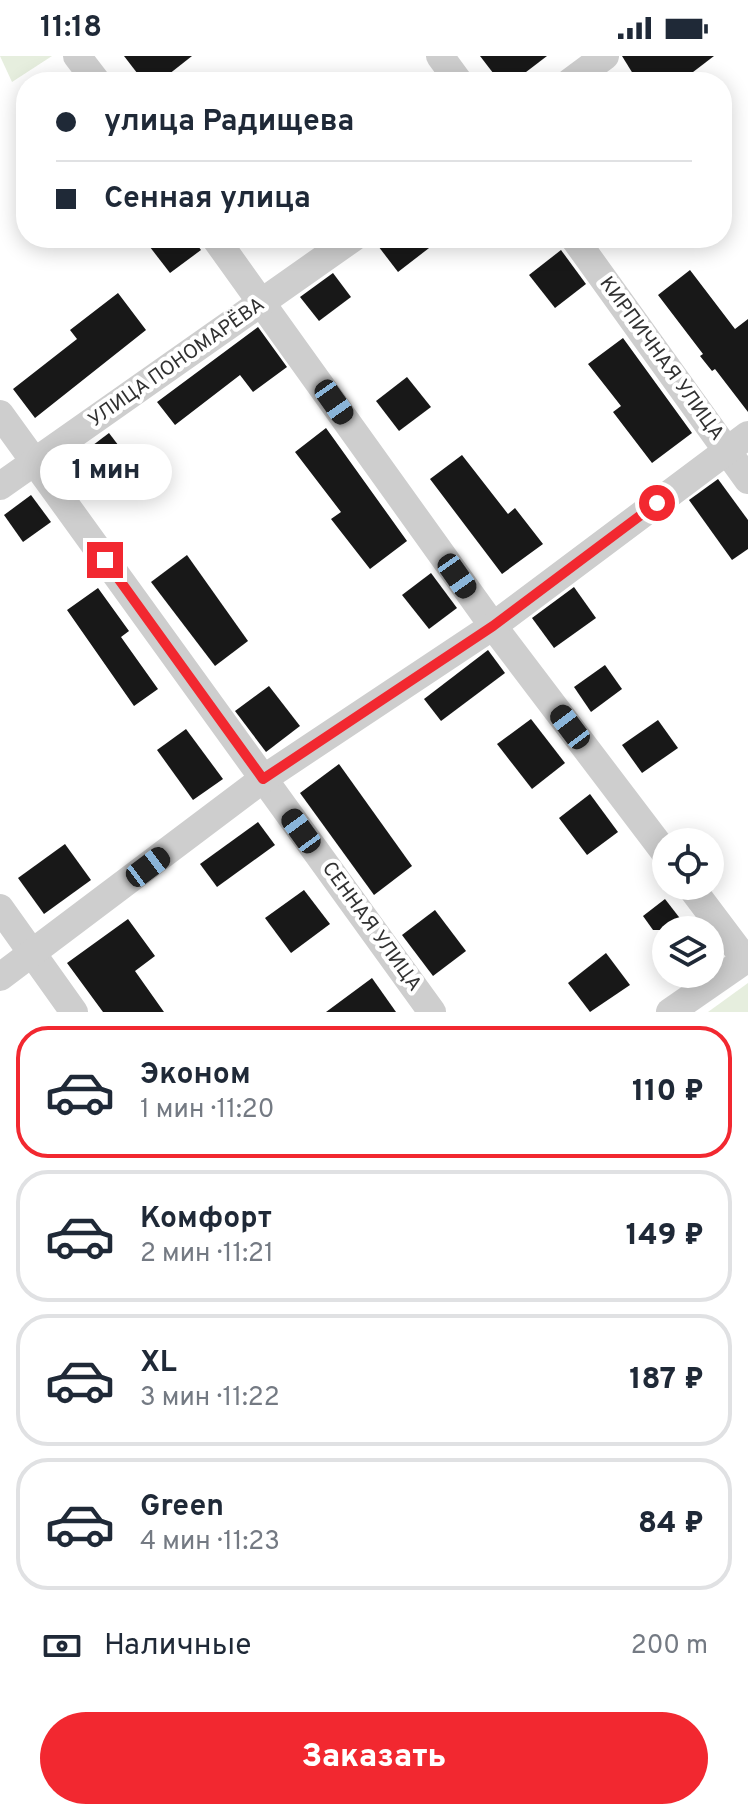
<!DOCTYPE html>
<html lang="ru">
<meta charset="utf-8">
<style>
body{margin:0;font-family:Overpass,sans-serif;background:#f6f6f7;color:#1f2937;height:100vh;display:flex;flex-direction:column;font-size:30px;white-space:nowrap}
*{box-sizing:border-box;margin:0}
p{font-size:26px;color:#747a83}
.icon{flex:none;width:44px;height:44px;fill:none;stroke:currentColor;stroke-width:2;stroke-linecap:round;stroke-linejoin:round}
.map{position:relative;height:956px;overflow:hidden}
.side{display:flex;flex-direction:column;background:#fff;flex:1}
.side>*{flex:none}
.guide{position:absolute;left:16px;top:16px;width:716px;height:176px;border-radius:32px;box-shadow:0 4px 20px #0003;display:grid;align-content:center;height:176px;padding:0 40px;background:#fff}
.buttons{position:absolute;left:652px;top:772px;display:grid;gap:16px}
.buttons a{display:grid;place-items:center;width:72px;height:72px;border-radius:50%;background:#fff;box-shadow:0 4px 20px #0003;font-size:40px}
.end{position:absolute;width:36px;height:36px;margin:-18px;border:10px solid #f22830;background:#fff;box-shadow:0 0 0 4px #fff}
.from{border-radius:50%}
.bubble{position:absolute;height:56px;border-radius:28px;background:#fff;box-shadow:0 4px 20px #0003;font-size:26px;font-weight:800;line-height:56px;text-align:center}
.car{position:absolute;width:24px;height:48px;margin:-24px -12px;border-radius:10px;box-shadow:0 0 6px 2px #0007;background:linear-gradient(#222 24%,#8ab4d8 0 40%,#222 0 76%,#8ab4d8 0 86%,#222 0)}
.guide b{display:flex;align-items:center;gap:28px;height:76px;font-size:30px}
.guide b+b{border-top:2px solid #e0e1e3}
.guide i{width:20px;height:20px;background:#1f2937}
ul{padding:14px 0 0;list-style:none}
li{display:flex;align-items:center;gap:24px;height:132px;margin:0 16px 12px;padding:0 24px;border:4px solid #e0e1e3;border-radius:32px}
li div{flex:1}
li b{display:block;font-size:30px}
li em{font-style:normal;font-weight:800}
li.on{border-color:#f22830}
li>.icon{width:72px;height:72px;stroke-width:1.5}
.pay{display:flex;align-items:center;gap:20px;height:88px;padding:0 40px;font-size:30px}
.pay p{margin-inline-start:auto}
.action{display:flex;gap:16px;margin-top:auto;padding:16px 40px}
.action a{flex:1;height:92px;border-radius:48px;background:#f22830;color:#fff;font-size:32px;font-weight:800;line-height:92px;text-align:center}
.status{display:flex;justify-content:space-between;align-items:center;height:56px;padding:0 40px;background:#fff;direction:ltr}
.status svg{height:22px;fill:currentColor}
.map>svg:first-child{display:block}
.green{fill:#e6eede}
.building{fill:#181818}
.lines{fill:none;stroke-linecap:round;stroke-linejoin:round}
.minor{stroke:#cecece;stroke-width:28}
.route{stroke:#f22830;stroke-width:10}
.labels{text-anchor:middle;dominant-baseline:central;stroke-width:8;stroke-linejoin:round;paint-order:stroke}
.street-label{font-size:20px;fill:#313131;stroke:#fff}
</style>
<div class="status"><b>11:18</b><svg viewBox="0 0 49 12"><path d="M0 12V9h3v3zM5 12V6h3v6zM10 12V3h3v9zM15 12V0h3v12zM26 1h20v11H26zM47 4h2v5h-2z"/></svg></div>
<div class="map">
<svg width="748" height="956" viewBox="0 0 748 956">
<rect width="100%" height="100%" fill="#fff"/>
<g class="green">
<path d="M 0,0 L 52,0 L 12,26 Z"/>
<path d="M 748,927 L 748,956 L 708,956 Z"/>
</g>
<g class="building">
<path d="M 124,0 L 192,0 L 159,26 L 144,26 Z"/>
<path d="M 480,0 L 547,0 L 513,26 L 500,26 Z"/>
<path d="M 622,0 L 714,0 L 680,26 L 638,26 Z"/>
<path d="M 143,182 L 192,182 L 201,194 L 170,217 Z"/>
<path d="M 372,182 L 442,182 L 398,216 Z"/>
<path d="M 561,194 L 586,228 L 555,252 L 529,219 Z"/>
<path d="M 690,214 L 735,273 L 748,263 L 748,356 L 715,313 L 712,315 L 700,300 L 703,298 L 658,239 Z"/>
<path d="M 333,217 L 351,241 L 319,265 L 300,241 Z"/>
<path d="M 118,237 L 146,274 L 35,362 L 13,333 L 77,283 L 70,274 Z"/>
<path d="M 258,271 L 287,311 L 253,336 L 240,319 L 175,369 L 157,346 Z"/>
<path d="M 623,282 L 692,377 L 652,407 L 613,356 L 621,350 L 588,308 Z"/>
<path d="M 407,321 L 431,351 L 399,375 L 376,345 Z"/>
<path d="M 326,372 L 407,485 L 370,513 L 331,463 L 341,456 L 295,396 Z"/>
<path d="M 109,377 L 128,402 L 92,430 L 72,405 Z"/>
<path d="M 462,399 L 508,458 L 515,452 L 543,488 L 502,518 L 430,423 Z"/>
<path d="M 718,423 L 748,464 L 748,493 L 732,504 L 689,444 Z"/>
<path d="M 31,439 L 51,466 L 23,486 L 4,459 Z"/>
<path d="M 187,499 L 248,585 L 215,610 L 151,526 Z"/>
<path d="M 431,517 L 457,552 L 429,573 L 402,539 Z"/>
<path d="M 574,531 L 596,562 L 554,592 L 532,562 Z"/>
<path d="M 98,532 L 129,575 L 121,581 L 158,633 L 134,650 L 67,554 Z"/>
<path d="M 488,594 L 505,617 L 441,665 L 424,643 Z"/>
<path d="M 605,609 L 622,633 L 591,656 L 574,631 Z"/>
<path d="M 269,630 L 300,670 L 266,696 L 235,655 Z"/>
<path d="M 531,663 L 565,707 L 532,733 L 497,688 Z"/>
<path d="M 658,664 L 678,692 L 642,717 L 622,689 Z"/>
<path d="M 186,673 L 223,723 L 193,744 L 157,694 Z"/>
<path d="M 339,708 L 412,810 L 374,839 L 300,737 Z"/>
<path d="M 590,738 L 618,776 L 587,799 L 559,762 Z"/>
<path d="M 258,766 L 275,789 L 217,831 L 200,808 Z"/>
<path d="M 65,788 L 91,824 L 44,858 L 18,822 Z"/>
<path d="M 304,834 L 330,868 L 291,897 L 265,862 Z"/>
<path d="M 665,843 L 689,874 L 653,874 L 643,860 Z"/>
<path d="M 435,854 L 466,895 L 433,920 L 402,879 Z"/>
<path d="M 128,863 L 155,900 L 135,915 L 164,956 L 103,956 L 67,907 Z"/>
<path d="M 606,897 L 630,929 L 590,956 L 568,927 Z"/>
<path d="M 372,922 L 396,956 L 326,956 Z"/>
</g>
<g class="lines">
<g class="minor">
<path d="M 77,0 L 97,26"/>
<path d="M 440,0 L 459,26"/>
<path d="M 570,26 L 605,0"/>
<path d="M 215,182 L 493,570 L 666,798"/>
<path d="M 574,182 L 748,424"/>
<path d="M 0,358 L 432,956"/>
<path d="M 0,430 L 353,182"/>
<path d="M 690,830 L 745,903"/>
<path d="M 0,852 L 74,956"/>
<path d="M 0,921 L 263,723 L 493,570 L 748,379"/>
<path d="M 670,956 L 748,902"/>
</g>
</g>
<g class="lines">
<path class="route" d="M 105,504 L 263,723 L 493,570 L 657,447"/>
</g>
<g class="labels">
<g class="street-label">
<text transform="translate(661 303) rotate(54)">КИРПИЧНАЯ УЛИЦА</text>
<text transform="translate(177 307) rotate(-35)">УЛИЦА ПОНОМАРЁВА</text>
<text transform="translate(371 871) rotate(54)">СЕННАЯ УЛИЦА</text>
</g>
</g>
</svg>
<div class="buttons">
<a><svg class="icon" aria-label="locate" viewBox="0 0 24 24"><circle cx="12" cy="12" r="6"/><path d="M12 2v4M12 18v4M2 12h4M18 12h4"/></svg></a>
<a><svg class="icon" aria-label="layers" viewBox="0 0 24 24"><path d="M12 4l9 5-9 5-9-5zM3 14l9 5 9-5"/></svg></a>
</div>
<i class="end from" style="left:657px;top:447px"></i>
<i class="end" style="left:105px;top:504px"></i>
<div class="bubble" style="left:40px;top:388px;width:132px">1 мин</div>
<i class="car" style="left:334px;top:346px;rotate:145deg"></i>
<i class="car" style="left:457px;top:520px;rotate:145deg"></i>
<i class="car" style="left:570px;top:671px;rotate:323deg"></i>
<i class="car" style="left:301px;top:775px;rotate:324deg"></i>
<i class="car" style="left:148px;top:811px;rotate:53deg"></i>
<div class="guide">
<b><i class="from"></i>улица Радищева</b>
<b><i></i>Сенная улица</b>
</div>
</div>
<section class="side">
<ul>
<li class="on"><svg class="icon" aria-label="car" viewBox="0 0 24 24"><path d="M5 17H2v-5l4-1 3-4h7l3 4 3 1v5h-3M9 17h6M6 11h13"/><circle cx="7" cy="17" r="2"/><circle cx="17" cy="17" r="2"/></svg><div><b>Эконом</b><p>1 мин · 11:20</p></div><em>110 ₽</em></li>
<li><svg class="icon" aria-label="car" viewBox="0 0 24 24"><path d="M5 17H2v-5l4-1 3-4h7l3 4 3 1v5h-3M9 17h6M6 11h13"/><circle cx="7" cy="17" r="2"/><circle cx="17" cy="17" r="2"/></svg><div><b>Комфорт</b><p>2 мин · 11:21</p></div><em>149 ₽</em></li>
<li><svg class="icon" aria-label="car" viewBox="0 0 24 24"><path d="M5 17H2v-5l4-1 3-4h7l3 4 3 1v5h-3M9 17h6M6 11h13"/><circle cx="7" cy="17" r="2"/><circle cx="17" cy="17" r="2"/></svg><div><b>XL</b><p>3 мин · 11:22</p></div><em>187 ₽</em></li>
<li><svg class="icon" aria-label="car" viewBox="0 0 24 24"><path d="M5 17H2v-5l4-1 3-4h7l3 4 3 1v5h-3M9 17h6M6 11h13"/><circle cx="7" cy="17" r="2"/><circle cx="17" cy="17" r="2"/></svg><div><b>Green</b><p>4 мин · 11:23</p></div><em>84 ₽</em></li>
</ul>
<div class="pay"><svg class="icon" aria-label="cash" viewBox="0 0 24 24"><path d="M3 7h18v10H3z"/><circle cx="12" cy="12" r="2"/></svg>Наличные<p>200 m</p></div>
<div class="action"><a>Заказать</a></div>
</section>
